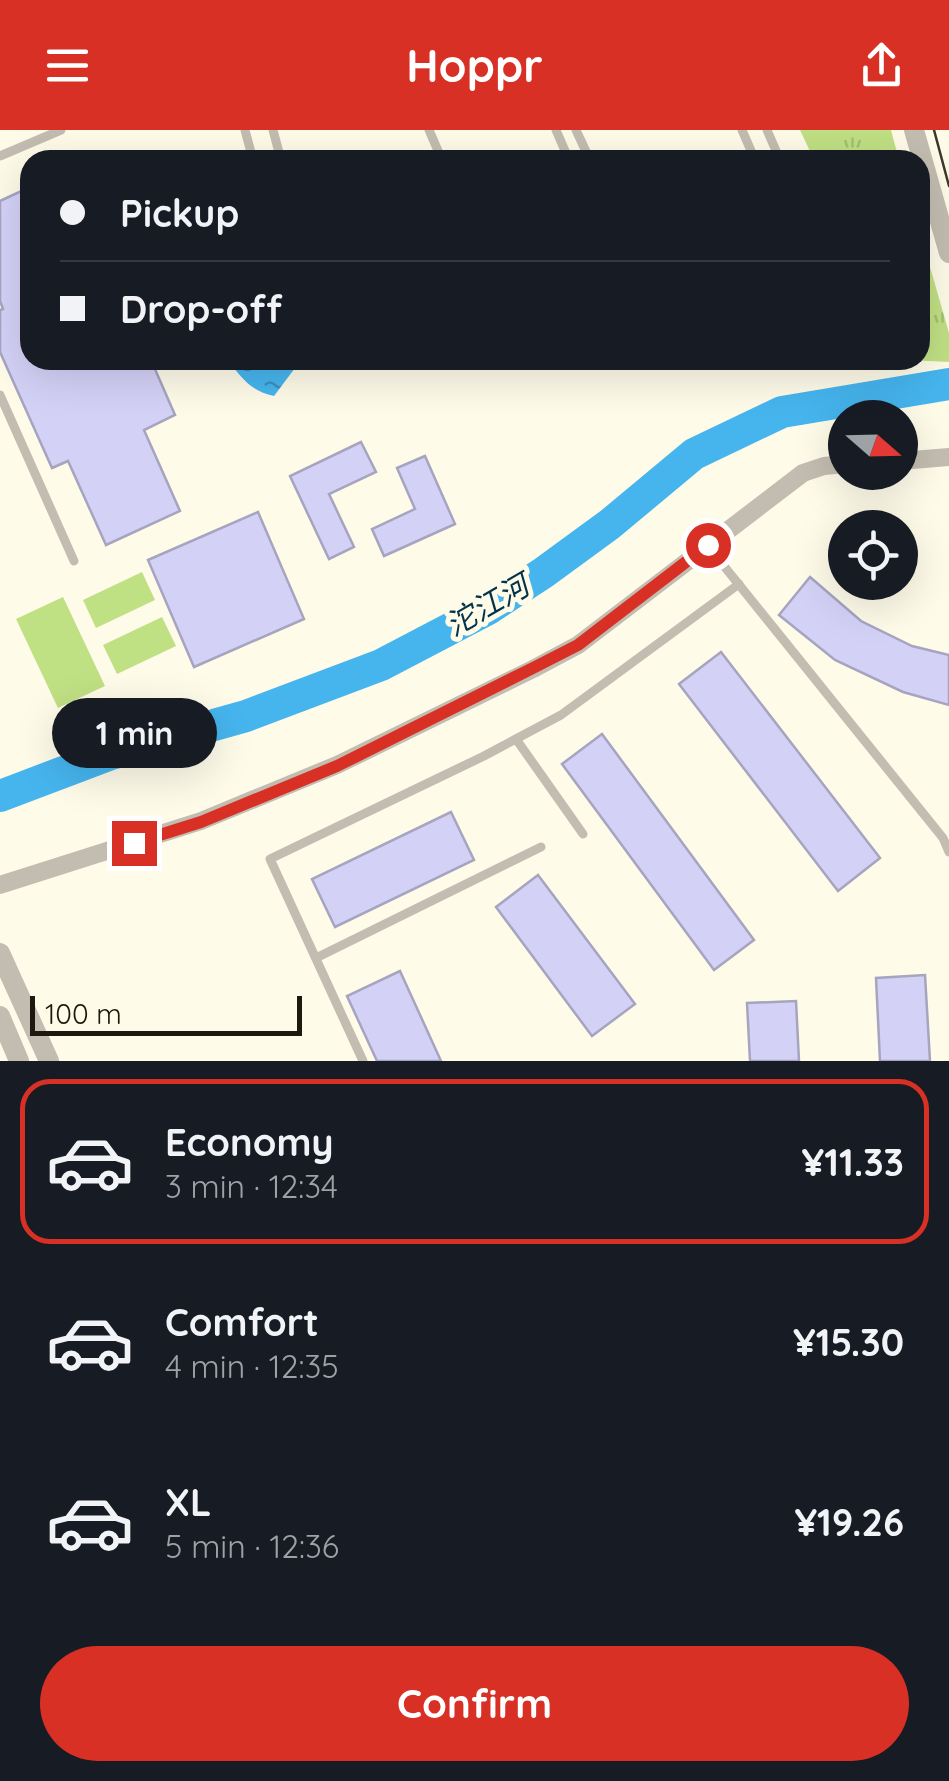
<!DOCTYPE html>
<meta charset="utf-8">
<style>
body{margin:0;font-family:Quicksand,"Noto Sans SC",sans-serif;background:#242831;color:#f1f3f6;height:100vh;display:flex;flex-direction:column;font-size:38px;white-space:nowrap}
*{box-sizing:border-box;margin:0}
p{font-size:32px;color:#9ea1a6}
.icon{flex:none;width:55px;height:55px;fill:none;stroke:currentColor;stroke-width:2;stroke-linecap:round;stroke-linejoin:round}
.map{position:relative;height:931px;overflow:hidden}
.sheet{display:flex;flex-direction:column;background:#171b24;flex:1}
.sheet>*{flex:none}
.hud{position:absolute;left:20px;top:20px;width:910px;height:220px;border-radius:30px;box-shadow:0 10px 40px #0002;display:grid;align-content:center;height:220px;padding:0 40px;background:#171b24}
.needle{width:65px;rotate:110deg}
.tools{position:absolute;left:828px;top:270px;display:grid;gap:20px}
.tools a{display:grid;place-items:center;width:90px;height:90px;border-radius:50%;background:#171b24;box-shadow:0 10px 40px #0002;font-size:50px}
.scale{position:absolute;left:30px;bottom:25px;width:272px;box-sizing:border-box;padding-left:10px;border:5px solid #1c1a0f;border-top:0;font-size:28px;line-height:35px;white-space:nowrap;color:#1c1a0f;-webkit-text-stroke:8px #fffbe9;paint-order:stroke}
.end{position:absolute;width:45px;height:45px;margin:-22px;border:12px solid #d93025;background:#fff;box-shadow:0 0 0 5px #fff}
.from{border-radius:50%}
.bubble{position:absolute;height:70px;border-radius:35px;background:#171b24;box-shadow:0 10px 40px #0002;font-size:32px;font-weight:700;line-height:70px;text-align:center}
.hud b{display:flex;align-items:center;gap:35px;height:95px;font-size:38px}
.hud b+b{border-top:2px solid #363941}
.hud i{width:25px;height:25px;background:#f1f3f6}
ul{padding:18px 0 0;list-style:none}
li{display:flex;align-items:center;gap:30px;height:165px;margin:0 20px 15px;padding:0 20px;border:5px solid transparent;border-radius:30px}
li div{flex:1}
li b{display:block;font-size:38px}
li em{font-style:normal;font-weight:700}
li.current{border-color:#d93025}
li>.icon{width:90px;height:90px;stroke-width:1.5}
.primary-button{display:flex;gap:20px;margin-top:auto;padding:20px 40px}
.primary-button a{flex:1;height:115px;border-radius:60px;background:#d93025;color:#fff;font-size:40px;font-weight:700;line-height:115px;text-align:center}
header{display:flex;justify-content:space-between;align-items:center;height:130px;padding:0 40px;background:#d93025;color:#fff;font-size:45px;font-weight:700}
.map>svg:first-child{display:block}
.park{fill:url(#park-tufts)}
.garden{fill:#c0e084}
.water{fill:url(#water-ripples)}
.lines{fill:none;stroke-linecap:round;stroke-linejoin:round}
.river{stroke:#46b5ee;stroke-width:32}
.building{fill:#d4d1f7;stroke:#a6a4bf;stroke-width:2.5}
.service{stroke:#c3bdb1;stroke-width:9}
.minor{stroke:#c3bdb1;stroke-width:18}
.tertiary{stroke:#c3bdb1;stroke-width:20}
.tram{stroke:#3b382c;stroke-width:2.5}
.route{stroke:#d93025;stroke-width:12}
.labels{text-anchor:middle;dominant-baseline:central;stroke-width:10;stroke-linejoin:round;paint-order:stroke}
.water-label{font-size:30px;font-style:italic;fill:#02334b;stroke:#fffbe9}
</style>
<header><svg class="icon" aria-label="menu" viewBox="0 0 24 24"><path d="M4 6h16M4 12h16M4 18h16"/></svg>Hoppr<svg class="icon" aria-label="share" viewBox="0 0 24 24"><path d="M12 15V3M7 8l5-5 5 5M5 13v7h14v-7"/></svg></header>
<div class="map">
<svg width="949" height="931" viewBox="0 0 949 931">
<defs>
<pattern id="park-tufts" width="24" height="20" patternUnits="userSpaceOnUse" patternTransform="scale(2.5)"><rect width="24" height="20" fill="#c0e084"/><path d="M3 7l-1-3M5 7V3M7 7l1-3M15 17l-1-3M17 17v-4M19 17l1-3" fill="none" stroke="#a4c071"/></pattern>
<pattern id="water-ripples" width="26" height="14" patternUnits="userSpaceOnUse" patternTransform="scale(2.5)"><rect width="26" height="14" fill="#46b5ee"/><path d="M2 4q2-2 4 0t4 0M15 11q2-2 4 0t4 0" fill="none" stroke="#3a92bf"/></pattern>
</defs>
<rect width="100%" height="100%" fill="#fffbe9"/>
<g class="park">
<path d="M 800,0 L 891,0 L 899,30 L 814,30 Z"/>
<path d="M 920,102 L 949,203 L 949,232 L 908,230 L 920,230 Z"/>
</g>
<g class="garden">
<path d="M 142,442 L 155,470 L 96,498 L 83,470 Z"/>
<path d="M 63,467 L 105,556 L 58,578 L 16,489 Z"/>
<path d="M 162,487 L 176,516 L 117,544 L 103,515 Z"/>
</g>
<path class="water" d="M 228,230 L 301,230 L 274,266 C 250,261 241,247 228,230 Z"/>
<g class="lines">
<path class="river" d="M 0,666 L 111,624 L 246,586 L 381,535 L 488,479 L 543,443 L 610,394 L 694,324 L 782,282 L 949,254"/>
</g>
<g class="building">
<path d="M 30,57 L 30,230 L 151,230 L 175,285 L 144,300 L 180,381 L 106,415 L 68,331 L 52,338 L 0,222 L 0,180 L 3,179 L 0,171 L 0,71 Z"/>
<path d="M 361,312 L 376,342 L 329,364 L 354,417 L 329,429 L 290,346 Z"/>
<path d="M 425,326 L 455,394 L 384,426 L 372,399 L 415,379 L 397,338 Z"/>
<path d="M 258,382 L 304,489 L 194,537 L 148,430 Z"/>
<path d="M 810,447 L 861,491 L 912,516 L 949,525 L 949,575 L 903,562 L 835,530 L 779,485 Z"/>
<path d="M 721,522 L 880,728 L 838,761 L 679,554 Z"/>
<path d="M 602,604 L 754,810 L 714,840 L 562,634 Z"/>
<path d="M 451,682 L 474,730 L 335,797 L 312,749 Z"/>
<path d="M 538,745 L 635,874 L 592,906 L 496,777 Z"/>
<path d="M 400,841 L 441,931 L 377,931 L 347,866 Z"/>
<path d="M 925,845 L 930,931 L 880,931 L 876,848 Z"/>
<path d="M 796,871 L 799,931 L 750,931 L 747,873 Z"/>
</g>
<g class="lines">
<g class="service">
<path d="M 245,0 L 253,30"/>
<path d="M 273,0 L 281,30"/>
<path d="M 429,0 L 442,30"/>
<path d="M 556,0 L 569,30"/>
<path d="M 576,0 L 590,30"/>
<path d="M 742,0 L 755,30"/>
<path d="M 767,0 L 780,30"/>
<path d="M 0,26 L 61,0"/>
<path d="M 583,230 L 625,233 L 634,230"/>
<path d="M 0,265 L 74,431"/>
<path d="M 707,415 L 943,708 L 949,722"/>
<path d="M 516,609 L 583,704"/>
<path d="M 316,828 L 541,717"/>
<path d="M 363,931 L 270,729 L 484,626 L 561,585 L 739,454"/>
</g>
<g class="minor">
<path d="M 900,331 L 949,327"/>
<path d="M 0,755 L 201,691 L 337,635 L 533,539 L 578,515 L 803,343 L 824,336 L 845,334"/>
</g>
<g class="tertiary">
<path d="M 914,0 L 949,123"/>
<path d="M 0,823 L 49,931"/>
<path d="M 0,886 L 19,931"/>
</g>
<path class="tram" d="M 934,0 L 949,56"/>
</g>
<g class="lines">
<path class="route" d="M 134,713 L 201,692 L 337,636 L 533,538 L 578,515 L 708,415"/>
</g>
<g class="labels">
<g class="water-label">
<text transform="translate(487 475) rotate(-30)">沱江河</text>
</g>
</g>
</svg>
<div class="tools">
<a><svg class="needle" viewBox="-14 -14 28 28"><path d="M0-13l5 13h-10z" fill="#e53935"/><path d="M0 13l5-13h-10z" fill="#9ea1a6"/></svg></a>
<a><svg class="icon" aria-label="locate" viewBox="0 0 24 24"><circle cx="12" cy="12" r="6"/><path d="M12 2v4M12 18v4M2 12h4M18 12h4"/></svg></a>
</div>
<div class="scale">100 m</div>
<i class="end from" style="left:708px;top:415px"></i>
<i class="end" style="left:134px;top:713px"></i>
<div class="bubble" style="left:52px;top:568px;width:165px">1 min</div>
<div class="hud">
<b><i class="from"></i>Pickup</b>
<b><i></i>Drop-off</b>
</div>
</div>
<section class="sheet">
<ul>
<li class="current"><svg class="icon" aria-label="car" viewBox="0 0 24 24"><path d="M5 17H2v-5l4-1 3-4h7l3 4 3 1v5h-3M9 17h6M6 11h13"/><circle cx="7" cy="17" r="2"/><circle cx="17" cy="17" r="2"/></svg><div><b>Economy</b><p>3 min · 12:34</p></div><em>¥11.33</em></li>
<li><svg class="icon" aria-label="car" viewBox="0 0 24 24"><path d="M5 17H2v-5l4-1 3-4h7l3 4 3 1v5h-3M9 17h6M6 11h13"/><circle cx="7" cy="17" r="2"/><circle cx="17" cy="17" r="2"/></svg><div><b>Comfort</b><p>4 min · 12:35</p></div><em>¥15.30</em></li>
<li><svg class="icon" aria-label="car" viewBox="0 0 24 24"><path d="M5 17H2v-5l4-1 3-4h7l3 4 3 1v5h-3M9 17h6M6 11h13"/><circle cx="7" cy="17" r="2"/><circle cx="17" cy="17" r="2"/></svg><div><b>XL</b><p>5 min · 12:36</p></div><em>¥19.26</em></li>
</ul>
<div class="primary-button"><a>Confirm</a></div>
</section>
